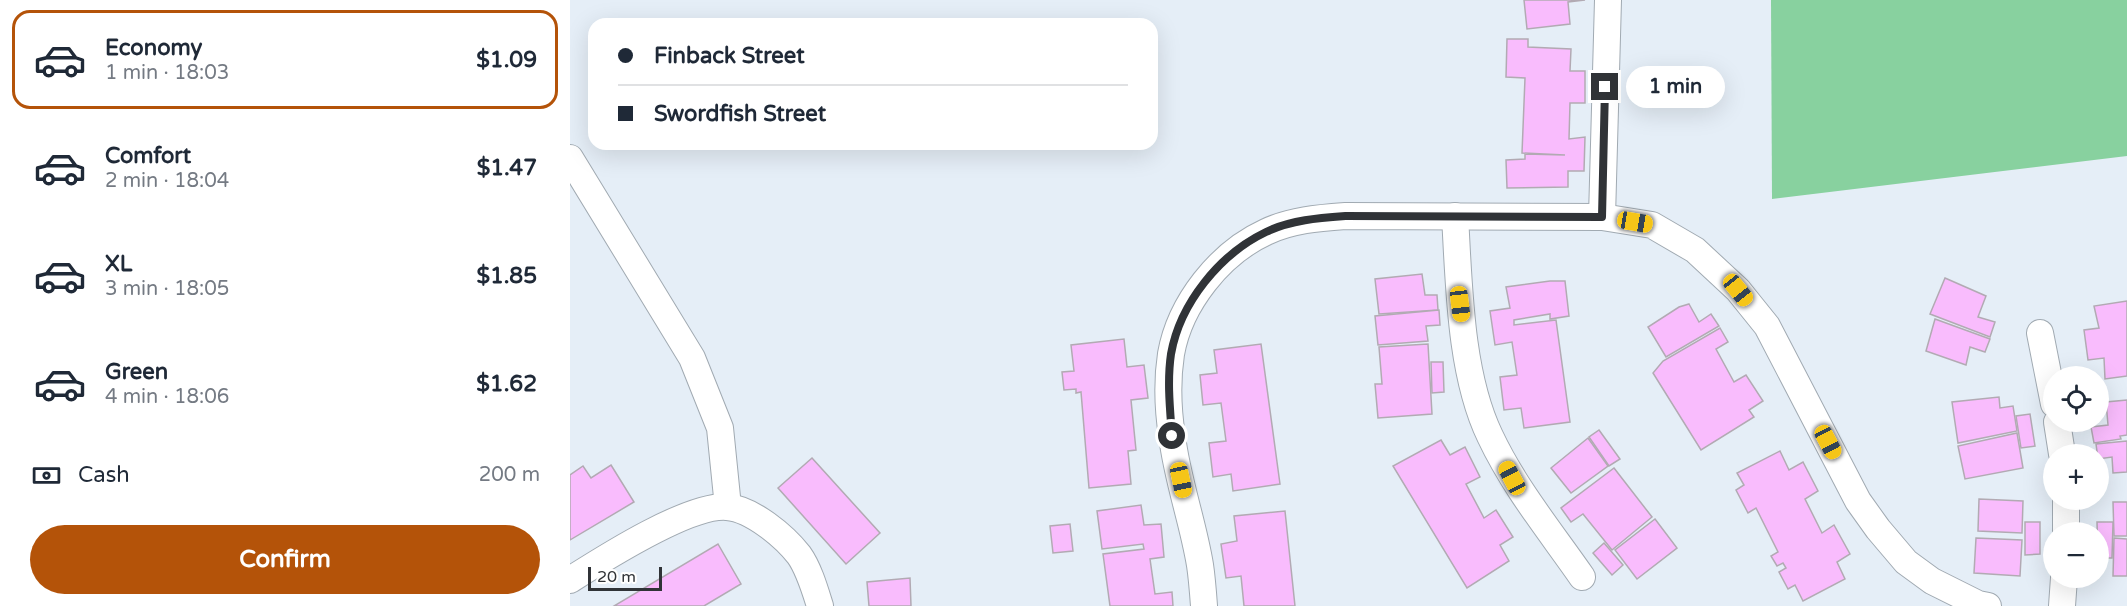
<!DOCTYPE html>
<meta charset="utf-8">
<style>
body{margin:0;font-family:"Varela Round",sans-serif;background:#f2f2f3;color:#1f2937;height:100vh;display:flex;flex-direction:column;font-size:22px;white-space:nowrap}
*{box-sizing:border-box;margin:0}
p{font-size:20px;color:#747a83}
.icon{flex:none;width:33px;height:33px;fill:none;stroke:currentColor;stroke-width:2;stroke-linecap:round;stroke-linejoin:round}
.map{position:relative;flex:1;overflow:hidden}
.sheet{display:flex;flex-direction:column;background:#fff;width:570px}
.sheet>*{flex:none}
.guide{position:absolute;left:18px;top:18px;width:570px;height:132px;border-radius:18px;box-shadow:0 6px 24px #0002;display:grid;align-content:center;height:132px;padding:0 30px;background:#fff}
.controls{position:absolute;left:1473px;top:366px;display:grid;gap:12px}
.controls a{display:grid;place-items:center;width:66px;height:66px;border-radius:50%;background:#fff;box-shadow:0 6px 24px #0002;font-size:30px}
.scale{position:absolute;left:18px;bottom:15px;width:74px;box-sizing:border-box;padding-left:6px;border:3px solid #303337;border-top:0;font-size:16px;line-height:21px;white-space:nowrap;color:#303337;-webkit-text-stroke:4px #fff;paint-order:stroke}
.end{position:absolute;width:27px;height:27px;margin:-14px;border:8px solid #303337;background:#fff;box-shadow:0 0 0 3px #fff}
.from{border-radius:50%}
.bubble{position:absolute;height:42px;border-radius:21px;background:#fff;box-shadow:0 6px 24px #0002;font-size:20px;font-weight:700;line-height:42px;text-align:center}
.car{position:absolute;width:18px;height:36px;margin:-18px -9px;border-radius:8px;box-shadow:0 0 4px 2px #0007;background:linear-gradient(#f5c518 24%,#345 0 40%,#f5c518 0 76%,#345 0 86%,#f5c518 0)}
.guide b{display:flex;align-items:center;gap:21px;height:57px;font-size:22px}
.guide b+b{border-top:2px solid #e0e1e3}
.guide i{width:15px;height:15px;background:#1f2937}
ul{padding:10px 0 0;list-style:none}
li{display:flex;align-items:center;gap:18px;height:99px;margin:0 12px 9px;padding:0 18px;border:3px solid transparent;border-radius:18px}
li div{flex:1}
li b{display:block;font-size:22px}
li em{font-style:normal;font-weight:700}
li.active{border-color:#b45309}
li>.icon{width:54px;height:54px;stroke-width:1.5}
.pay{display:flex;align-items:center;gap:15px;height:66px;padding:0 30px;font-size:22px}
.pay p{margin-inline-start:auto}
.cta{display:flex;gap:12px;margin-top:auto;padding:12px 30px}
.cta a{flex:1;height:69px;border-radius:36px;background:#b45309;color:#fff;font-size:24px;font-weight:700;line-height:69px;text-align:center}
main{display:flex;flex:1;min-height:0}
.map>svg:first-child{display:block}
.green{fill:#88d19f}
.building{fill:#f9bcfd;stroke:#b2aab3;stroke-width:1.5}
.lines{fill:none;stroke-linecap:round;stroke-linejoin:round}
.minor-casing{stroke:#a1aab2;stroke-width:28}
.minor{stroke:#fff;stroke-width:26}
.route{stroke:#303337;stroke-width:8}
</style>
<main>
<section class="sheet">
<ul>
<li class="active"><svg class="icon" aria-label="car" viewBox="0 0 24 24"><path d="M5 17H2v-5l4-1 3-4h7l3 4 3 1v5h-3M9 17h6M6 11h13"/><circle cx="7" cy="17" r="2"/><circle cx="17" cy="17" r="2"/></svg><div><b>Economy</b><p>1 min · 18:03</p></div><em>$1.09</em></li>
<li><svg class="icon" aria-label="car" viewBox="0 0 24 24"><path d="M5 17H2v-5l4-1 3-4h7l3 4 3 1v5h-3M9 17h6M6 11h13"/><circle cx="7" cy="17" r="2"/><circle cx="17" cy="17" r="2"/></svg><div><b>Comfort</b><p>2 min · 18:04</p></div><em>$1.47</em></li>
<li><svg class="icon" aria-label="car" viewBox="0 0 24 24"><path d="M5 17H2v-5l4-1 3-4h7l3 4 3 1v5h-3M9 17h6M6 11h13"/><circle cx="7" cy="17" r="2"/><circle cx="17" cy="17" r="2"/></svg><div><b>XL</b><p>3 min · 18:05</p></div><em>$1.85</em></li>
<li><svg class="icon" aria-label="car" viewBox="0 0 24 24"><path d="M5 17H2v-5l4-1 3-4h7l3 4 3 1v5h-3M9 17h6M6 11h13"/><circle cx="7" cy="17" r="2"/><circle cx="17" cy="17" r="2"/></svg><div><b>Green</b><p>4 min · 18:06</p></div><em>$1.62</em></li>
</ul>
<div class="pay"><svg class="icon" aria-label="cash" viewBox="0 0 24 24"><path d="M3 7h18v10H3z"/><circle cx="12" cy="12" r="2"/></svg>Cash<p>200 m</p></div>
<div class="cta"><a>Confirm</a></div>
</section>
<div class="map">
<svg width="1557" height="606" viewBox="0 0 1557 606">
<rect width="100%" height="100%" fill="#e5eef7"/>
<path class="green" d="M 1201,0 L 1557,0 L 1557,156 L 1202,199 Z"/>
<g class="building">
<path d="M 954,0 L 1015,0 L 998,2 L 1000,24 L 957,29 Z"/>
<path d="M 937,39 L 958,39 L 958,47 L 1001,49 L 1000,71 L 1015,71 L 1015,103 L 1000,103 L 999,139 L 1015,137 L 1014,171 L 998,171 L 998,187 L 937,188 L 936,160 L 955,159 L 955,154 L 995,155 L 952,153 L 955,78 L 936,77 Z"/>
<path d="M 852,274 L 855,295 L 867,295 L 868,310 L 809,314 L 805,279 Z"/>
<path d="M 1375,278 L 1416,296 L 1408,317 L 1425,322 L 1420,337 L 1360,314 Z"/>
<path d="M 980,281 L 995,281 L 999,316 L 980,319 L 980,314 L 944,320 L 944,325 L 986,320 L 1000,422 L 954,428 L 951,408 L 934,410 L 930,377 L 947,375 L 942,342 L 925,345 L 920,311 L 940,308 L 936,287 Z"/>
<path d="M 1557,301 L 1557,376 L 1535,379 L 1534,358 L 1518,360 L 1514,330 L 1529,328 L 1524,306 Z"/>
<path d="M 1119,304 L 1129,322 L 1141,314 L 1149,326 L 1096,357 L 1078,327 L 1109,307 Z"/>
<path d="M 869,310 L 870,325 L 856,326 L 858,341 L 808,345 L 805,316 Z"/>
<path d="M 1365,319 L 1420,339 L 1415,352 L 1400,347 L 1396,365 L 1356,351 Z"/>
<path d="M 1150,328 L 1158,342 L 1146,349 L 1164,382 L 1176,375 L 1193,401 L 1179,410 L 1184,417 L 1131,450 L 1083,373 L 1093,361 Z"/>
<path d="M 554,339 L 557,367 L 574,365 L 578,398 L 561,400 L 566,450 L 558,451 L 561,484 L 519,488 L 511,392 L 506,393 L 506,389 L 494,390 L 492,372 L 504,371 L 501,345 Z"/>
<path d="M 691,344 L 710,484 L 663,491 L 661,474 L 643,477 L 639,443 L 656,441 L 651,403 L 633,405 L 630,375 L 647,373 L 644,350 Z"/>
<path d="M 858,344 L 862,414 L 808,418 L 805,384 L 812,384 L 809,347 Z"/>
<path d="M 861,362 L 873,362 L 874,392 L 862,393 Z"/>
<path d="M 1429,397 L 1430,408 L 1443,406 L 1447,431 L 1388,443 L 1382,402 Z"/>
<path d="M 1557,400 L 1557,435 L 1550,436 L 1551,439 L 1524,443 L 1521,427 L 1538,425 L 1536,402 Z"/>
<path d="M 1460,414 L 1465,446 L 1451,448 L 1446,416 Z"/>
<path d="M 1029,430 L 1050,459 L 1039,466 L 1019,437 Z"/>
<path d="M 1447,433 L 1453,468 L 1395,479 L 1388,446 Z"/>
<path d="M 1018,438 L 1038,466 L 1001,493 L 981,468 Z"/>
<path d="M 871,440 L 880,455 L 895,447 L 910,477 L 896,484 L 914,518 L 926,510 L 943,537 L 930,545 L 939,561 L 897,588 L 823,466 Z"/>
<path d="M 1557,441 L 1557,472 L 1543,473 L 1542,457 L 1528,459 L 1526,444 Z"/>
<path d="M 1210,451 L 1219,470 L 1233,462 L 1248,491 L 1235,499 L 1252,533 L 1264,525 L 1280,554 L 1267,562 L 1275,579 L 1233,601 L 1225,585 L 1218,589 L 1209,572 L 1216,568 L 1213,563 L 1207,566 L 1201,556 L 1208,552 L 1186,508 L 1178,513 L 1166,490 L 1174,485 L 1167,473 Z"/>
<path d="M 242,458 L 310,533 L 276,564 L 208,488 Z"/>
<path d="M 41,465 L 64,502 L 0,540 L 0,475 L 13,466 L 21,478 Z"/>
<path d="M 1044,468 L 1082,517 L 1042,550 L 1013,514 L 1001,522 L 991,508 Z"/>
<path d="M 1409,499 L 1453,501 L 1452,533 L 1408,531 Z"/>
<path d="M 1543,502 L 1557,502 L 1557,536 L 1544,536 Z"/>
<path d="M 571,505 L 574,525 L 591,524 L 594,557 L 580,559 L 585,594 L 602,592 L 603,606 L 540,606 L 533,554 L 574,549 L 573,544 L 532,549 L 527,511 Z"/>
<path d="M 715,511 L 725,606 L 674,606 L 671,576 L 656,578 L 651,544 L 667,541 L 664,516 Z"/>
<path d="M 1085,519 L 1107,548 L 1067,579 L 1045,550 Z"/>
<path d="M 1455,522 L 1470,522 L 1470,554 L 1455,555 Z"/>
<path d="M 1527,522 L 1543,522 L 1542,558 L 1528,558 Z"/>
<path d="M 500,524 L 503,551 L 483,553 L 480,526 Z"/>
<path d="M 1406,538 L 1452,540 L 1450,576 L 1404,573 Z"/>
<path d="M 1544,538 L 1557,539 L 1557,576 L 1543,576 Z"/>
<path d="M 1034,543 L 1053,565 L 1042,575 L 1023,553 Z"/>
<path d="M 148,544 L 171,584 L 134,606 L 44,606 Z"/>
<path d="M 340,578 L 341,606 L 299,606 L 297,582 Z"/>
</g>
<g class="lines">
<g class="minor-casing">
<g id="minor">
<path d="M 0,158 L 122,358 L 150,428 L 158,507"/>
<path d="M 885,216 C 889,285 890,374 920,436 C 944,487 980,531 1012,577"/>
<path d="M 1032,217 L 1038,0"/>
<path d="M 1470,333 L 1484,404"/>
<path d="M 1487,422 L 1492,454"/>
<path d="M 1496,500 L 1496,532"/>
<path d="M 0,580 C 33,559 119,504 157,507 C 182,509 214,536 229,555 C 239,569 245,590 250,606"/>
<path d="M 634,606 C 633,592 632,578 630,565 C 623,522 607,479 602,436 C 598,410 597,380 601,354 C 610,303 650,253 696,232 C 721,220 749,218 776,216 L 1032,217 L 1082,225 L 1125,250 L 1168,290 L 1197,326 L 1288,501 L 1308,529 L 1336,562 L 1362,581 L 1408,604 L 1418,606"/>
<path d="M 1492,606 L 1494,578"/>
</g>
</g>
<use href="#minor" class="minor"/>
</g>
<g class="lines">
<path class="route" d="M 602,436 C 600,409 597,381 601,354 C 610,303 650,254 696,232 C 721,220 749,218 776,216 L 1032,217 L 1035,87"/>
</g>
</svg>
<div class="controls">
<a><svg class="icon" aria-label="locate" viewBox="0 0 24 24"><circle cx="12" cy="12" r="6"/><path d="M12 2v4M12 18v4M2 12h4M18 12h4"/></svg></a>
<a>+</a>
<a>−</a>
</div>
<div class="scale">20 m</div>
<i class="end from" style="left:602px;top:436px"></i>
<i class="end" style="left:1035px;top:87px"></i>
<div class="bubble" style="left:1056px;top:66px;width:99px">1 min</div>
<i class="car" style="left:1065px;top:222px;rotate:100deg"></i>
<i class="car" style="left:1168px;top:290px;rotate:141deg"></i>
<i class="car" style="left:890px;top:304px;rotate:173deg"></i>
<i class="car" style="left:1258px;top:442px;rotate:152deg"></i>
<i class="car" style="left:942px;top:478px;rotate:332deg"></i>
<i class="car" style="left:611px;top:480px;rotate:168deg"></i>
<div class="guide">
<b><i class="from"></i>Finback Street</b>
<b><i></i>Swordfish Street</b>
</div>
</div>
</main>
